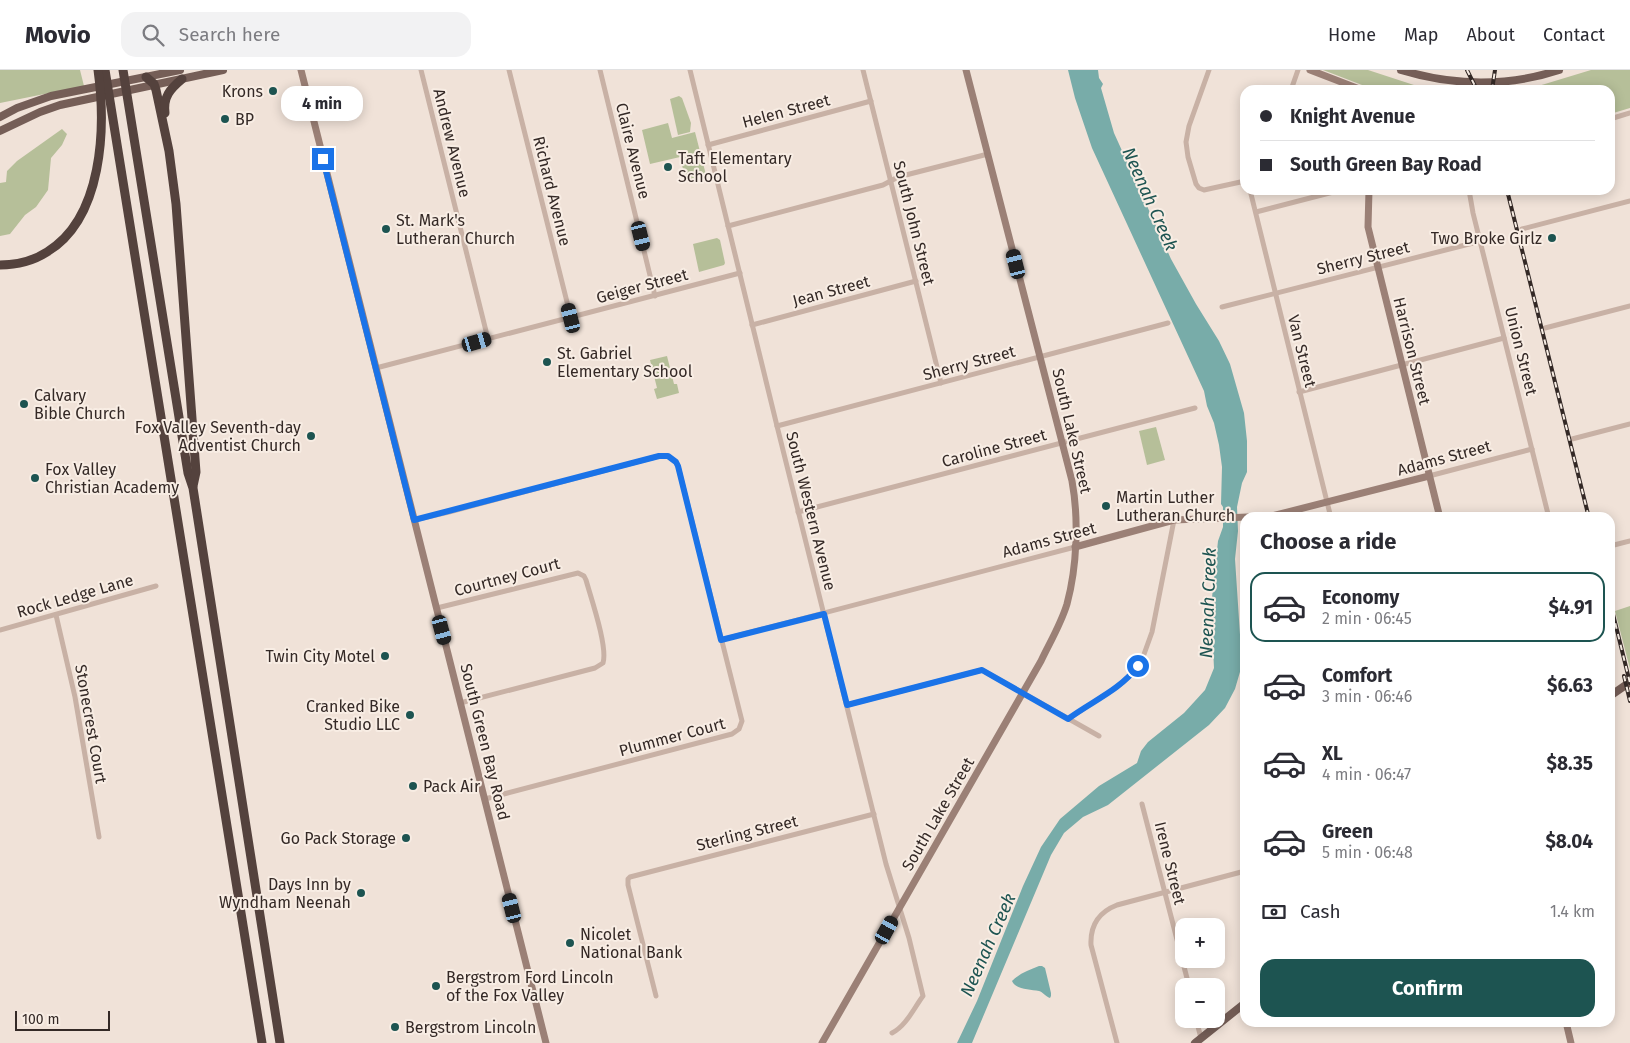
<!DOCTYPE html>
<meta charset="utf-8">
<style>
body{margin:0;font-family:"Fira Sans",sans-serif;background:#f2f2f3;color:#2b2b33;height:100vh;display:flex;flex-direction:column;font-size:19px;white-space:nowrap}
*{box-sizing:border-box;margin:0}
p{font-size:16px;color:#7c7c81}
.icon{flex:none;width:28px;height:28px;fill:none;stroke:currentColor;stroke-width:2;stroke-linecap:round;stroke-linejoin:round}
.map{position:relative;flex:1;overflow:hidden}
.panel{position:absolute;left:1240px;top:442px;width:375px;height:515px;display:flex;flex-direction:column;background:#fff;border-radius:15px;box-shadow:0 2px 12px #0003}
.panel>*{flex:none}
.hud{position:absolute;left:1240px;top:15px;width:375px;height:110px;border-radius:15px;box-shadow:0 2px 12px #0003;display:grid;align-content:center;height:110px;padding:0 20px;background:#fff}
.controls{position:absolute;left:1175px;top:848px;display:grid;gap:10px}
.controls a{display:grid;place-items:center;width:50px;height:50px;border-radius:10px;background:#fff;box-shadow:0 2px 12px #0003;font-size:25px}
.scale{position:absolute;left:15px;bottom:12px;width:95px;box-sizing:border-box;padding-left:5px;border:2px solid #342926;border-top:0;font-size:14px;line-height:18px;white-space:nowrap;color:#342926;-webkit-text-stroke:4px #f8ede4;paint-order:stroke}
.end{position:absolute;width:22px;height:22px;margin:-11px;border:6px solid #1a73e8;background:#fff;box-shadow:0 0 0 2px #fff}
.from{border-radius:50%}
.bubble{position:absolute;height:35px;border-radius:15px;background:#fff;box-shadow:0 2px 12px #0003;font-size:16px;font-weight:700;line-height:35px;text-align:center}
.car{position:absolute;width:15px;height:30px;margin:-15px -8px;border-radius:6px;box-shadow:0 0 4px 1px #0007;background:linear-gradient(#222 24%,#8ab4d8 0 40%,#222 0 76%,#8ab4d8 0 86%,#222 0)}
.hud b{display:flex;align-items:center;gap:18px;height:48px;font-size:19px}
.hud b+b{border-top:1px solid #e1e1e2}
.hud i{width:12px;height:12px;background:#2b2b33}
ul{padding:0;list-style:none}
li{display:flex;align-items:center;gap:15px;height:70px;margin:0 10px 8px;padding:0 10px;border:2px solid transparent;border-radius:15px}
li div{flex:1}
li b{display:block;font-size:19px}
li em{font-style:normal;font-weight:700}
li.current{border-color:#1d5451}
li>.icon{width:45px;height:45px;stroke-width:1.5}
h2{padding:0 20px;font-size:22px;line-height:60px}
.pay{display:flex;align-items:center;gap:12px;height:55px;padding:0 20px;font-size:19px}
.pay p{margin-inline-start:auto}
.cta{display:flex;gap:10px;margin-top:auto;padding:10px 20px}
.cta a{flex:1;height:58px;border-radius:15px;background:#1d5451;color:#fff;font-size:20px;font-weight:700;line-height:58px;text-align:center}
header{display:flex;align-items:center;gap:30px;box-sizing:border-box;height:70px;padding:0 25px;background:#fff;border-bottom:1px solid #e1e1e2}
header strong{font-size:24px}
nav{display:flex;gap:28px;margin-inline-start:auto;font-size:18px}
.search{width:350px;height:45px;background:#f2f2f3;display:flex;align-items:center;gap:12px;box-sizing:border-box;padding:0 18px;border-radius:15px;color:#7c7c81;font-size:19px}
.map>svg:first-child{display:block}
.green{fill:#b6bf99}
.water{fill:#78aca9}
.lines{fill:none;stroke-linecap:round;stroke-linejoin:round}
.street{stroke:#c8b1a5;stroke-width:5}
.secondary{stroke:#9b8076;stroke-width:7}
.primary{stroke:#755e57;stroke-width:8}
.highway{stroke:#54423d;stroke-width:9}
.rail-casing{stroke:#342926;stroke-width:4}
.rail{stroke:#f8ede4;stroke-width:2;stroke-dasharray:5.5;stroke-linecap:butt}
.route{stroke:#1a73e8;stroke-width:6}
.poi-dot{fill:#1d5451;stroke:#f8ede4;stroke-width:2}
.labels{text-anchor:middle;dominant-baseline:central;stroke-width:4;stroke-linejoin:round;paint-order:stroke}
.poi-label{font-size:16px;fill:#342926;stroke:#f8ede4;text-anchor:start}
.street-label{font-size:16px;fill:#342926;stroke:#f8ede4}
.water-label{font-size:18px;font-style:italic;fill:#1d5451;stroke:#f8ede4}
</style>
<header>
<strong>Movio</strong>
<div class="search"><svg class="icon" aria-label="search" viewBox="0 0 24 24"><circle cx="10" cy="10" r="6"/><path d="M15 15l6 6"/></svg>Search here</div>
<nav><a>Home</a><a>Map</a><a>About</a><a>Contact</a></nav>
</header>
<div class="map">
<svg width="1630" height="973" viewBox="0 0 1630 973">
<rect width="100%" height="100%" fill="#f0e2d8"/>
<g class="green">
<path d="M 0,0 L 80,0 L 84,16 L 0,33 Z"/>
<path d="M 1323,0 L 1368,0 L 1417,16 L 1444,20 L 1370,20 L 1362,15 Z"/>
<path d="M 1591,0 L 1630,0 L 1630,38 L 1610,44 L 1610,20 L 1581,20 L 1580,17 L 1564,20 L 1535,20 L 1535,17 Z"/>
<path d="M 679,26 L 682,28 L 691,53 L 690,62 L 678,65 L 670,29 Z"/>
<path d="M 668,53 L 672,68 L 695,62 L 706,105 L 690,109 L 691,111 L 683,113 L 682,112 L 686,111 L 680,87 L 650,94 L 642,60 Z"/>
<path d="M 62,59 L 67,64 L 62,75 L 51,88 L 48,120 L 36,137 L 25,145 L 10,164 L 0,166 L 0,113 L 6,112 L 7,101 L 17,91 Z"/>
<path d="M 717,168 L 720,170 L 725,193 L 724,195 L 699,202 L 693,174 Z"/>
<path d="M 667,286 L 674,314 L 677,314 L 679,323 L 657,329 L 654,319 L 657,318 L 650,290 Z"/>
<path d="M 1156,357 L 1165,390 L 1147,395 L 1139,361 Z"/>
<path d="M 1630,536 L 1630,599 L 1615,541 Z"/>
</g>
<g class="water">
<path d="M 1068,0 L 1098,0 L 1099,8 L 1103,14 L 1101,18 L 1114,63 L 1171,189 L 1196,234 L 1219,271 L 1230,294 L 1244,343 L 1247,371 L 1247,402 L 1242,413 L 1237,437 L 1238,461 L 1235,489 L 1242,595 L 1235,619 L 1225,638 L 1209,655 L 1108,735 L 1083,747 L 1064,763 L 1051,785 L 972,973 L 957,973 L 977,931 L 1023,816 L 1041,777 L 1060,749 L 1099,716 L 1137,693 L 1141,681 L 1148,672 L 1184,643 L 1205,620 L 1214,598 L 1211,537 L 1218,471 L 1223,457 L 1223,437 L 1221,434 L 1222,397 L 1219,375 L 1214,353 L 1207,336 L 1204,321 L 1092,78 L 1075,28 Z"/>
<path d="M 1039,896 L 1042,896 L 1045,898 L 1051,923 L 1051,926 L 1050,928 C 1045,926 1043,922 1039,921 C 1030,919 1016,920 1012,911 C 1020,903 1029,900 1039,896 Z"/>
</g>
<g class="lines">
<g class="street">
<path d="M 421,0 L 488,269"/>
<path d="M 509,0 L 571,248"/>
<path d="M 600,0 L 655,226"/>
<path d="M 690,0 L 777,356 L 886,794 L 909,868 L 923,926 C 914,938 906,956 892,963"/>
<path d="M 863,0 L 941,313"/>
<path d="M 1209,0 L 1189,56 L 1186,72 L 1188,87 L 1196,114 L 1199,118 L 1204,120 L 1245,111"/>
<path d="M 1291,20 L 1298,0"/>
<path d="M 1610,49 L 1630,43"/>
<path d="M 708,75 L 871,31"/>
<path d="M 1250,120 L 1331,448"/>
<path d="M 1469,120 L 1473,143 L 1549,448"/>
<path d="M 1256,142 L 1341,120"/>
<path d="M 728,156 L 883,115 L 898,107 L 988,84"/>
<path d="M 1522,159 L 1630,131"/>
<path d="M 1222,237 L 1481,171"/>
<path d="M 752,255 L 916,211"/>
<path d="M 1545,258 L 1630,236"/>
<path d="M 376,298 L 740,203"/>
<path d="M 1299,322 L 1504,268"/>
<path d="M 777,356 L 1168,253"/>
<path d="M 1572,369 L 1630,354"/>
<path d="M 1429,406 L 1532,379"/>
<path d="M 798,442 L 1195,338"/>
<path d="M 414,450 L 449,442 L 659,386 L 668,386 L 676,392 L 678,396 L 742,651 L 739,659 L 732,664 L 485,729"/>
<path d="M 1610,476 L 1630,471"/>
<path d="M 437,538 L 578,503 L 584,506 L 586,510 C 591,528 608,577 603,593 L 595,598 L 460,633"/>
<path d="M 56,545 L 75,627 L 99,767"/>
<path d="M 0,560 L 156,516"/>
<path d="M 721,570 L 1075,477"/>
<path d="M 847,635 L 982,600 L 1099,666"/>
<path d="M 1068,649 L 1117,617 L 1132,604 L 1143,587 L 1152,562 L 1174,450"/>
<path d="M 1142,734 L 1189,916"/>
<path d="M 656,926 L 628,815 L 628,809 L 630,807 L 874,744"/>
<path d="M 1196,949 L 1201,968"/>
<path d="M 1324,952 L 1334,952"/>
<path d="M 1117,973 L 1091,875 C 1090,855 1099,842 1117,835 L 1245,801"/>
</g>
<g class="secondary">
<path d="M 301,0 L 546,973"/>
<path d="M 1310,0 L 1362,20"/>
<path d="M 1369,120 L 1368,157 L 1440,448"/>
<path d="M 1075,477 L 1174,450 L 1272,446 L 1429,406"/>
<path d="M 1566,952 L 1571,973"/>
<path d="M 822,973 L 1041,591 C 1050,572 1061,554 1067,534 C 1077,497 1079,449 1072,411 L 966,0"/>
</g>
<g class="primary">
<path d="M 1401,0 C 1453,16 1508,17 1559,0"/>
<path d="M 0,47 L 17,38 L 51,26 L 180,0"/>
<path d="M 0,61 L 40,42 L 60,35 L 223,0"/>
<path d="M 1610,626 L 1630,612"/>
<path d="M 1195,973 L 1245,933"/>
</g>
<g class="highway">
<path d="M 105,0 L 262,973"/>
<path d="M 123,0 L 188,403 L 193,418 L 280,973"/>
<path d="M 146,7 L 154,14 L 156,20 L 169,81 L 176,134 L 196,402 L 193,416"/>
<path d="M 165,43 C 163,27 170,19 182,9"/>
<path d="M 0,195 C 17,195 33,191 47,182 C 103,148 106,58 98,0"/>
</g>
<g class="rail-casing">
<g id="rail">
<path d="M 1467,0 L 1477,20"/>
<path d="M 1492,20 L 1495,0"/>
<path d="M 1507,120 L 1589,448"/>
<path d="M 1610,532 L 1630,613"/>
<path d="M 1624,606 L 1630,631"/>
</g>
</g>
<use href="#rail" class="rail"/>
</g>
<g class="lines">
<path class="route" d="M 323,89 L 414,450 L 659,386 L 668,386 L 676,392 L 678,396 L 721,570 L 824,544 L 847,635 L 982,600 L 1068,649 C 1092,631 1119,621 1138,596"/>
</g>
<g class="poi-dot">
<circle cx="273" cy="21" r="5"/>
<circle cx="225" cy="49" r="5"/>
<circle cx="668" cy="97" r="5"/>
<circle cx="386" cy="159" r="5"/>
<circle cx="1552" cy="168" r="5"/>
<circle cx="547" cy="292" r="5"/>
<circle cx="24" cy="334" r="5"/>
<circle cx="311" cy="366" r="5"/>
<circle cx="35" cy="408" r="5"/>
<circle cx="1106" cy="436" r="5"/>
<circle cx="385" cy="586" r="5"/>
<circle cx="410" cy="645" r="5"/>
<circle cx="413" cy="716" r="5"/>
<circle cx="406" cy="768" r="5"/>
<circle cx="361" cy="823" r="5"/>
<circle cx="570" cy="873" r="5"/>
<circle cx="436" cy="916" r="5"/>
<circle cx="395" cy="957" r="5"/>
</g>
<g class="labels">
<g class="poi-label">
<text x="263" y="21" text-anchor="end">Krons</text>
<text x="235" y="49">BP</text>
<text x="678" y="88">Taft Elementary<tspan x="678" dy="18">School</tspan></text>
<text x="396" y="150">St. Mark's<tspan x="396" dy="18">Lutheran Church</tspan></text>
<text x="1542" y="168" text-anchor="end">Two Broke Girlz</text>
<text x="557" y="283">St. Gabriel<tspan x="557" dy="18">Elementary School</tspan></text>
<text x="34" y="325">Calvary<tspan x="34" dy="18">Bible Church</tspan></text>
<text x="301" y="357" text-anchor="end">Fox Valley Seventh-day<tspan x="301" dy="18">Adventist Church</tspan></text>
<text x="45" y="399">Fox Valley<tspan x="45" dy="18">Christian Academy</tspan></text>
<text x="1116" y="427">Martin Luther<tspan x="1116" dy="18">Lutheran Church</tspan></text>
<text x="375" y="586" text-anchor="end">Twin City Motel</text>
<text x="400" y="636" text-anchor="end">Cranked Bike<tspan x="400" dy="18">Studio LLC</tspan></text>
<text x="423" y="716">Pack Air</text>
<text x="396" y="768" text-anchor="end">Go Pack Storage</text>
<text x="351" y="814" text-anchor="end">Days Inn by<tspan x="351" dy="18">Wyndham Neenah</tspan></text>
<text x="580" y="864">Nicolet<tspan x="580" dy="18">National Bank</tspan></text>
<text x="446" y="907">Bergstrom Ford Lincoln<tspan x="446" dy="18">of the Fox Valley</tspan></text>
<text x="405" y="957">Bergstrom Lincoln</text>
</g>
<g class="street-label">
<text transform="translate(786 41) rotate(-15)">Helen Street</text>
<text transform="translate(452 73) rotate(76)">Andrew Avenue</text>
<text transform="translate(633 81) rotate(76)">Claire Avenue</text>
<text transform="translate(552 121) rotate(76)">Richard Avenue</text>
<text transform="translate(914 153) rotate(76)">South John Street</text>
<text transform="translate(1363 188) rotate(-14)">Sherry Street</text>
<text transform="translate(642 216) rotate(-15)">Geiger Street</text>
<text transform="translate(831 221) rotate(-15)">Jean Street</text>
<text transform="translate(1302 281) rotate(76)">Van Street</text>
<text transform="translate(1412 281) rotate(76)">Harrison Street</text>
<text transform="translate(1521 281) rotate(76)">Union Street</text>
<text transform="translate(969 293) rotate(-15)">Sherry Street</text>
<text transform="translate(1072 361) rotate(77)">South Lake Street</text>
<text transform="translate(994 378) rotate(-15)">Caroline Street</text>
<text transform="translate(1444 388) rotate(-15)">Adams Street</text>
<text transform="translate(811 441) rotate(76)">South Western Avenue</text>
<text transform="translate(1049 470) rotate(-15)">Adams Street</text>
<text transform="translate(507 507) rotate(-15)">Courtney Court</text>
<text transform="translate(75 526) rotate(-16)">Rock Ledge Lane</text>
<text transform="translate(91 654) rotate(80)">Stonecrest Court</text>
<text transform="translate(672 667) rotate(-15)">Plummer Court</text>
<text transform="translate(485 672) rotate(76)">South Green Bay Road</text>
<text transform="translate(938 744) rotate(-60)">South Lake Street</text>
<text transform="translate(747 763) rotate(-14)">Sterling Street</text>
<text transform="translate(1170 793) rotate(76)">Irene Street</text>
</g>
<g class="water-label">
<text transform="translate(1150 129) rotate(66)">Neenah Creek</text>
<text transform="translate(1208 533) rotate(-88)">Neenah Creek</text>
<text transform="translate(988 875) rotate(-66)">Neenah Creek</text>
</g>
</g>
</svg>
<div class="controls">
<a>+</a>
<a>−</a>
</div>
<div class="scale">100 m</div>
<i class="end from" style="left:1138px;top:596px"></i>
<i class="end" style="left:323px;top:89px"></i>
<div class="bubble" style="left:281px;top:16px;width:82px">4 min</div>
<i class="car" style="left:641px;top:166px;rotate:166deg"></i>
<i class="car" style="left:1016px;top:194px;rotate:346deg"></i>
<i class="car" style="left:571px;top:248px;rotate:346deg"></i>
<i class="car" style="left:477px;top:272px;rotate:74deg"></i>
<i class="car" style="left:442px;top:560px;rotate:165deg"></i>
<i class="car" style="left:512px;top:838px;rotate:346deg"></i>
<i class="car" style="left:887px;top:860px;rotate:29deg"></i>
<div class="hud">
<b><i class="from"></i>Knight Avenue</b>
<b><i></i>South Green Bay Road</b>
</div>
<section class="panel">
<h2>Choose a ride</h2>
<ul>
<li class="current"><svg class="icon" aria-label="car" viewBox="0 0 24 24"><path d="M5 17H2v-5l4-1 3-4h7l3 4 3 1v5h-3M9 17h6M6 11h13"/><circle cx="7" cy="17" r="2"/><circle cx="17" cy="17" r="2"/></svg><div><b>Economy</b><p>2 min · 06:45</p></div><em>$4.91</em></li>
<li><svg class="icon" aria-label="car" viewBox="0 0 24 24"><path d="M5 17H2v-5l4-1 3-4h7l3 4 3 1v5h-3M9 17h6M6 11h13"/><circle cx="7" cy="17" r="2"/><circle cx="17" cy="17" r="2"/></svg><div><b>Comfort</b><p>3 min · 06:46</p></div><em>$6.63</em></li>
<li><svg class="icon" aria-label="car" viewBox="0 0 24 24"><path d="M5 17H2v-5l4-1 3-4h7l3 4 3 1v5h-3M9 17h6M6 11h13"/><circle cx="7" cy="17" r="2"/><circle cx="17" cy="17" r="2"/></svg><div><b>XL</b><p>4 min · 06:47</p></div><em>$8.35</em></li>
<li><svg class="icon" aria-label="car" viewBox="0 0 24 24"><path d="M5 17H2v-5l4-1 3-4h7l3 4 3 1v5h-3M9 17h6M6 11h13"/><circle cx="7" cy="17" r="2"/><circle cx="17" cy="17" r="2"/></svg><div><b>Green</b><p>5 min · 06:48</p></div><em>$8.04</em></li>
</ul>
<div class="pay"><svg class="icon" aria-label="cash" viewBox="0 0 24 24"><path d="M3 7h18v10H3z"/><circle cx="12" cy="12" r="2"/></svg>Cash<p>1.4 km</p></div>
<div class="cta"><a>Confirm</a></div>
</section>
</div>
